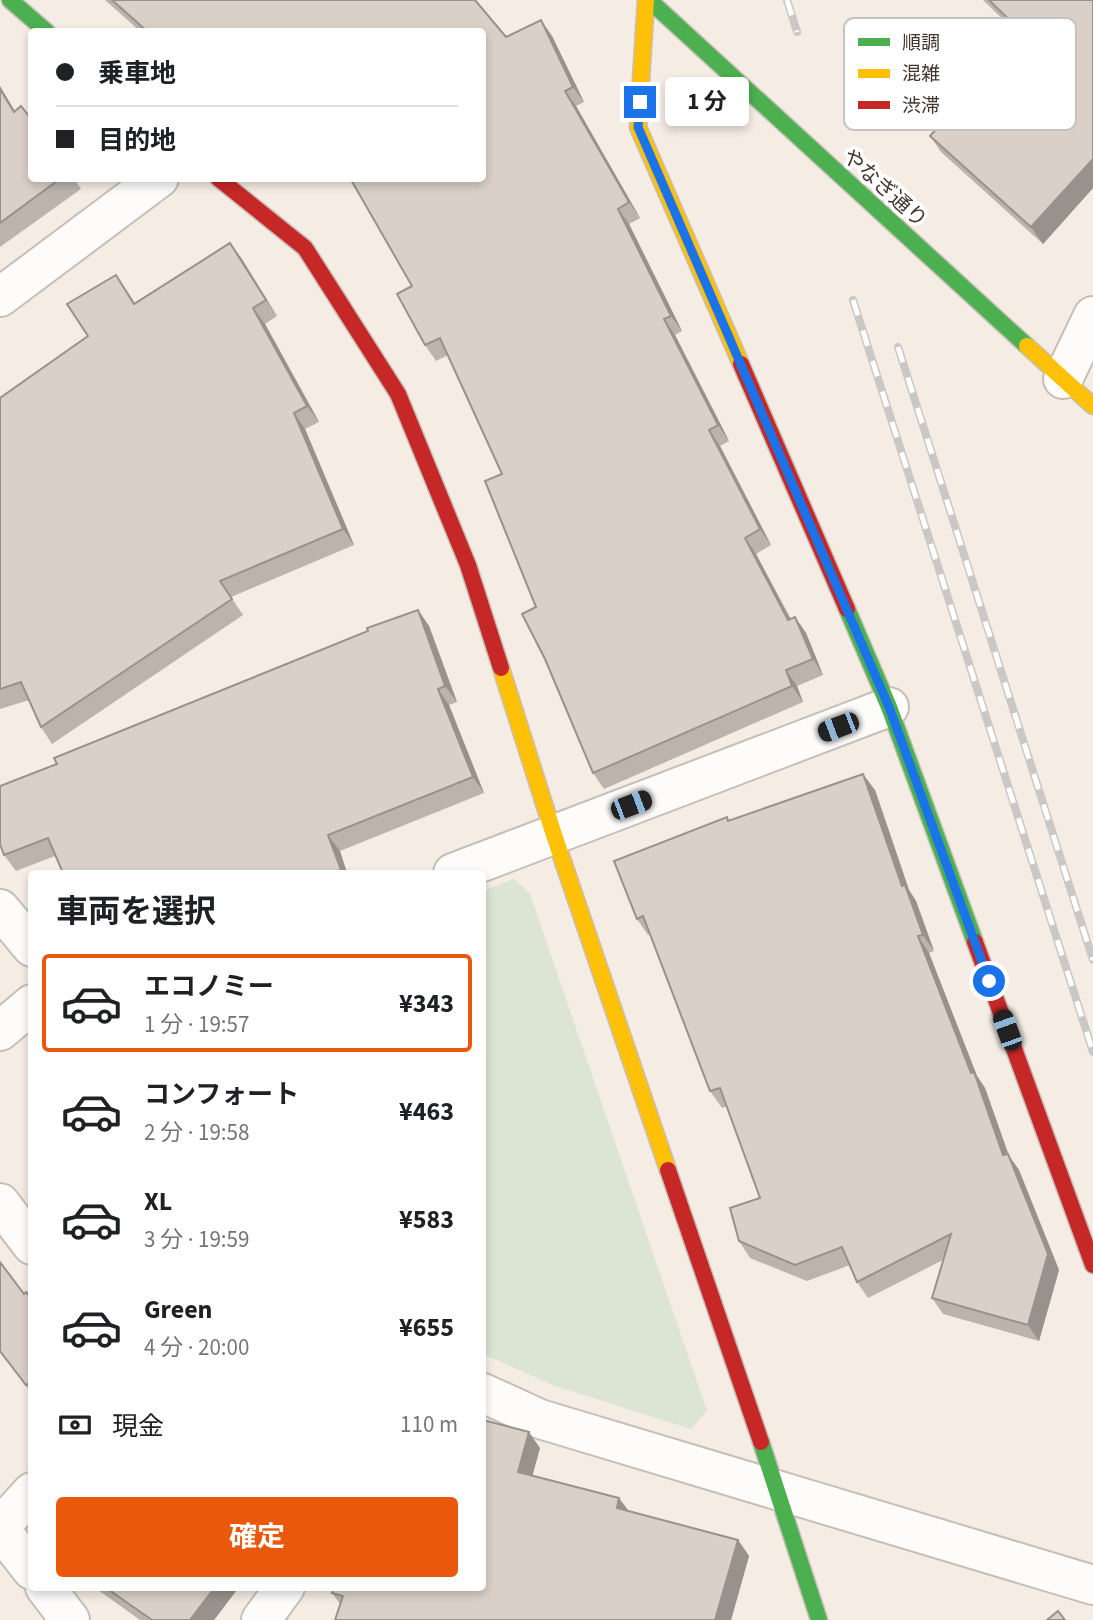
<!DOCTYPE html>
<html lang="ja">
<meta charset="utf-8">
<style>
body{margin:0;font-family:"Source Sans 3","Noto Sans JP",sans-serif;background:#f2f2f2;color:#202124;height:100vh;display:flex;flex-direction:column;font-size:26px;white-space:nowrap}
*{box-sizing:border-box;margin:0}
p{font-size:23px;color:#757577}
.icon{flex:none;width:38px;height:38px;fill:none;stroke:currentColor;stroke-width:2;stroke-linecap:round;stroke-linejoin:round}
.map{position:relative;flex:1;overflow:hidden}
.drawer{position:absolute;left:28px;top:870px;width:458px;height:721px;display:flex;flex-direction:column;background:#fff;border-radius:7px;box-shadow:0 4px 10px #0003}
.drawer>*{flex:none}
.hud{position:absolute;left:28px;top:28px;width:458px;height:154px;border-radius:7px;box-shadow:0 4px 10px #0003;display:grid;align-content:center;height:154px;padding:0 28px;background:#fff}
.end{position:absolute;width:32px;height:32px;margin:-16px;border:9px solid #1a73e8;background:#fff;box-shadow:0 0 0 4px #fff}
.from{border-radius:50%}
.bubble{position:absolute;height:49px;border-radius:7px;background:#fff;box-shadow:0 4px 10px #0003;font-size:23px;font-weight:700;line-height:49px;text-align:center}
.car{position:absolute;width:21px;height:42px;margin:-21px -10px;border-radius:9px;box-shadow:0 0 5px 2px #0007;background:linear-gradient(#222 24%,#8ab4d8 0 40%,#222 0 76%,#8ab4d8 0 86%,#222 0)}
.hud b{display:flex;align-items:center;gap:24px;height:66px;font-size:26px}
.hud b+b{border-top:2px solid #e0e0e0}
.hud i{width:18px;height:18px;background:#202124}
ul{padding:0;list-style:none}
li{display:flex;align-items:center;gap:21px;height:98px;margin:0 14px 10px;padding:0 14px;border:4px solid transparent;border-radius:7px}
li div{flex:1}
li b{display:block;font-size:26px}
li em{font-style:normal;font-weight:700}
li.selected{border-color:#ea580c}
li>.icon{width:63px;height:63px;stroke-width:1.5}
h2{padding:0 28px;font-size:32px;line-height:84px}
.pay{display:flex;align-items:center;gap:18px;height:77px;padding:0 28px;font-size:26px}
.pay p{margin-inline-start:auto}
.action{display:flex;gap:14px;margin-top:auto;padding:14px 28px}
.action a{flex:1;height:80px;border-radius:7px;background:#ea580c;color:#fff;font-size:28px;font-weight:700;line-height:80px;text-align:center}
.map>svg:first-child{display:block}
.green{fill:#dce4d3}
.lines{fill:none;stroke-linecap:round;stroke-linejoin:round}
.street-casing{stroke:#c7bfb7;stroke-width:42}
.fast-casing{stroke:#c7bfb7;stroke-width:19}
.slow-casing{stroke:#c7bfb7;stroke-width:19}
.jam-casing{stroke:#c7bfb7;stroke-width:19}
.street{stroke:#fefcfb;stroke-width:38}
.fast{stroke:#4caf50;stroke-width:16}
.slow{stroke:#ffc107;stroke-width:16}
.jam{stroke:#c62828;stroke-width:16}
.rail-casing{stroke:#cac7c5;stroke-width:8}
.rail{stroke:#fff;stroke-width:5;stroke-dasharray:16;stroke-linecap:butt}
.wall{fill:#bbb3ac}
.shaded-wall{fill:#99928c}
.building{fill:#dad0c8;stroke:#99928c;stroke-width:2}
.route{stroke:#1a73e8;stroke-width:9}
.labels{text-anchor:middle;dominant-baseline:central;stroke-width:7;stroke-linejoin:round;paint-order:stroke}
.street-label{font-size:21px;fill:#41362e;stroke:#fff}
.key{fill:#fff;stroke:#c6c3c0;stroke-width:2}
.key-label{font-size:19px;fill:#41362e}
</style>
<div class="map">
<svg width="1093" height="1620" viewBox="0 0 1093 1620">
<rect width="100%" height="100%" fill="#f5ece4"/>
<path class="green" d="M 514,879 L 530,894 L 707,1411 L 691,1429 L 555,1386 L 483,1354 L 483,891 Z"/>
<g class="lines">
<g class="street-casing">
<g id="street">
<path d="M 0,297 L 159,178"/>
<path d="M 1063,379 L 1093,316"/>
<path d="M 453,873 L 889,707"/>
<path d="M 0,909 L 32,947"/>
<path d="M 0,1031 L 32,1004"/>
<path d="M 0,1203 L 32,1245"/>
<path d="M 483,1393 L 540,1419 L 1093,1585"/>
<path d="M 0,1527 L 32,1492"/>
<path d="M 0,1529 L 32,1570"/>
<path d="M 45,1587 L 70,1620"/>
<path d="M 261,1620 L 285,1587"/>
</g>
</g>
<g class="fast-casing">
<g id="fast">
<path d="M 10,0 L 47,32"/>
<path d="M 649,0 L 1027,346"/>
<path d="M 847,609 L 889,707 L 975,942"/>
<path d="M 761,1442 L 819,1620"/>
</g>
</g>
<g class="slow-casing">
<g id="slow">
<path d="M 646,0 L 638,127 L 741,364"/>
<path d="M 1027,346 L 1093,406"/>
<path d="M 501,668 L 554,835 L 668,1170"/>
</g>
</g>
<g class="jam-casing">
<g id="jam">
<path d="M 218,178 L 305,248 L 398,394 L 468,565 L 501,668"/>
<path d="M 741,364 L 847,609"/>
<path d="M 975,942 L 1093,1265"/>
<path d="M 668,1170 L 761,1442"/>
</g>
</g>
<use href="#street" class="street"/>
<use href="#fast" class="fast"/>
<use href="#slow" class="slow"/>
<use href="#jam" class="jam"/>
<g class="rail-casing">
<g id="rail">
<path d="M 787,0 L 797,32"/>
<path d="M 853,300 L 1093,1052"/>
<path d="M 898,347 L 1093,960"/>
</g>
</g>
<use href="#rail" class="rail"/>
</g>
<g class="wall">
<path d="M 105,0 L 475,0 L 506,37 L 552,36 L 584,102 L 576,106 L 640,218 L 629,224 L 682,331 L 675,335 L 729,441 L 720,446 L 771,545 L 756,554 L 791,619 L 795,617 L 806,633 L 823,675 L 797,686 L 803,702 L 604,789 L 593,773 L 536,607 L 502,474 L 448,355 L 436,361 L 425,345 L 412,286 L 483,32 L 141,32 Z"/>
<path d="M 983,0 L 1093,0 L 1093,188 L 1043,244 L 941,152 L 930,136 L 1020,36 Z"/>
<path d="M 0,86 L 32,178 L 74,178 L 81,189 L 0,247 Z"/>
<path d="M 328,178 L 336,178 L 331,182 Z"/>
<path d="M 230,243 L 277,316 L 265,324 L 319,422 L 305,429 L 354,545 L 231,597 L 243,615 L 52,744 L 41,727 L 29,700 L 0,709 L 0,398 L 88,336 L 127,291 L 135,303 Z"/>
<path d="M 418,610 L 429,626 L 457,702 L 449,705 L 484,793 L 340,851 L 347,873 L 63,873 L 55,856 L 16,871 L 4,855 L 57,764 Z"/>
<path d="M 875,790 L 909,890 L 916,901 L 934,951 L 929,953 L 977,1076 L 985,1088 L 1009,1156 L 1019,1170 L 1059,1270 L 1039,1341 L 943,1314 L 932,1298 L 943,1260 L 868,1298 L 857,1282 L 850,1265 L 807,1281 L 750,1258 L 739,1241 L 760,1198 L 727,1106 L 722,1108 L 710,1091 L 650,934 L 648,935 L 637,919 L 729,820 Z"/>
<path d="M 0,1262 L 24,1294 L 32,1299 L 32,1394 L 0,1352 Z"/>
<path d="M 540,1448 L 532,1476 L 629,1512 L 738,1540 L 749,1556 L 731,1620 L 335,1620 L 340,1604 L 332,1593 Z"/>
<path d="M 94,1587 L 239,1587 L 214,1620 L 140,1620 Z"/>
</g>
<g class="shaded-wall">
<path d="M 541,20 L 552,36 L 584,102 L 573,87 Z"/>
<path d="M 0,86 L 25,128 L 0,89 Z"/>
<path d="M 565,91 L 576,106 L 640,218 L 629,202 Z"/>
<path d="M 1093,159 L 1093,188 L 1043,244 L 1031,227 Z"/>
<path d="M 618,209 L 629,224 L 682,331 L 671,316 Z"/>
<path d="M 230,243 L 242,259 L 277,316 L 266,300 Z"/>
<path d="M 253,308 L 265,324 L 319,422 L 307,406 Z"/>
<path d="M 664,319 L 675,335 L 729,441 L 718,425 Z"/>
<path d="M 294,413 L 305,429 L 354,545 L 343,529 Z"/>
<path d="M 709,430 L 720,446 L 771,545 L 760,529 Z"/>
<path d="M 745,538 L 756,554 L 799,636 L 788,620 Z"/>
<path d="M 418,610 L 429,626 L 457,702 L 445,686 Z"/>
<path d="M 795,617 L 806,633 L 823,675 L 813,659 Z"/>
<path d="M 786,670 L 797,686 L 803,702 L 792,686 Z"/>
<path d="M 438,689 L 449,705 L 484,793 L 473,777 Z"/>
<path d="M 863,774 L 875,790 L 909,890 L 916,901 L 934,951 L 923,935 L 902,886 Z"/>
<path d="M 328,835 L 340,851 L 347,873 L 343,873 L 341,870 Z"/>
<path d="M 918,936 L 929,953 L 977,1076 L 985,1088 L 1009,1156 L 1019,1170 L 1059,1270 L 1039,1341 L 1028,1325 L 1003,1155 Z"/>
<path d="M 529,1432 L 540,1448 L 529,1488 L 518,1472 Z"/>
<path d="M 619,1498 L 631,1514 L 617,1508 Z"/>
<path d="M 738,1540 L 749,1556 L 731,1620 L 715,1620 Z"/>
<path d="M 215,1587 L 239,1587 L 214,1620 L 190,1620 Z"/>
</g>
<g class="building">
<path d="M 112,0 L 475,0 L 506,37 L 541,20 L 573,87 L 565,91 L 629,202 L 618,209 L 671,316 L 664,319 L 718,425 L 709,430 L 760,529 L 745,538 L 788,620 L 795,617 L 813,659 L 786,670 L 792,686 L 593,773 L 545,659 L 522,614 L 536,607 L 485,481 L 502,474 L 440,338 L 425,345 L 397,294 L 412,286 L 350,178 L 483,178 L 483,32 L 148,32 Z"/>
<path d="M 989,0 L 1093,0 L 1093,159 L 1031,227 L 930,136 L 1023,33 Z"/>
<path d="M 0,89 L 14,112 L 21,106 L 32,120 L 32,178 L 61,178 L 0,223 Z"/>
<path d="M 230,243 L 266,300 L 253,308 L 307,406 L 294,413 L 343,529 L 220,581 L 232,599 L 41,727 L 21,682 L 0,689 L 0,398 L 88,336 L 67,304 L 116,275 L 134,304 Z"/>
<path d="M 418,610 L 445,686 L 438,689 L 473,777 L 328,835 L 341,870 L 331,873 L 63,873 L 48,838 L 4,855 L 0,844 L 0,786 L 57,764 L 54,758 L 368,631 L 367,628 Z"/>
<path d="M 863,774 L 902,886 L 905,885 L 923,935 L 918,936 L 971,1073 L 974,1072 L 1003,1155 L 1008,1154 L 1048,1254 L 1028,1325 L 932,1298 L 951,1234 L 857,1282 L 842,1247 L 795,1265 L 739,1241 L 730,1208 L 760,1198 L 720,1088 L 710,1091 L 643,916 L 637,919 L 614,861 L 727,817 L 728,821 Z"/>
<path d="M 0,1262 L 24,1294 L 26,1292 L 32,1299 L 32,1381 L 26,1385 L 0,1351 Z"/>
<path d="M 483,1420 L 529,1432 L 518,1472 L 619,1498 L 617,1508 L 738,1540 L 715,1620 L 335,1620 L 343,1596 L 332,1593 L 334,1587 L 483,1587 Z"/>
<path d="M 105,1587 L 215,1587 L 190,1620 L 152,1620 Z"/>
<path d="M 1058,1611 L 1065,1620 L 1047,1620 Z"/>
</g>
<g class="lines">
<path class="route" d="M 640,102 L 638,127 L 889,707 L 989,981"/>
</g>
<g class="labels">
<g class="street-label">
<text transform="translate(885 188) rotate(42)">やなぎ通り</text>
</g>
</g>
<rect x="844" y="18" width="232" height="112" rx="10" class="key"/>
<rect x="858" y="38" width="32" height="8" fill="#4caf50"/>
<rect x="858" y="69" width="32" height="9" fill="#ffc107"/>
<rect x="858" y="101" width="32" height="8" fill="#c62828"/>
<g class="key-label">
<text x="902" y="49">順調</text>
<text x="902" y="80">混雑</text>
<text x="902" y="112">渋滞</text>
</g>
</svg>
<i class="end from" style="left:989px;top:981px"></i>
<i class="end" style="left:640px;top:102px"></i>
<div class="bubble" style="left:665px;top:77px;width:84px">1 分</div>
<i class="car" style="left:838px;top:727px;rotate:249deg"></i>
<i class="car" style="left:631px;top:805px;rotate:69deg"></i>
<i class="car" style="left:1007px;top:1030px;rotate:340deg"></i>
<div class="hud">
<b><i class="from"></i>乗車地</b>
<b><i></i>目的地</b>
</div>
<section class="drawer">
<h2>車両を選択</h2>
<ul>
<li class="selected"><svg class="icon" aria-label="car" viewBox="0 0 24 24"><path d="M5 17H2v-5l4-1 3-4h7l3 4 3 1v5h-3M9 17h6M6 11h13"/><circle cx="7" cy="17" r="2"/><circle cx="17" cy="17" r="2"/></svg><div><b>エコノミー</b><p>1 分 · 19:57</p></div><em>¥343</em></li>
<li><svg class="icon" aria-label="car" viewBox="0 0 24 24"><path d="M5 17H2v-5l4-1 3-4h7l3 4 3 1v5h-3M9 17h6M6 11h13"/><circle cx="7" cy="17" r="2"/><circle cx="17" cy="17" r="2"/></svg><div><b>コンフォート</b><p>2 分 · 19:58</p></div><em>¥463</em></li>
<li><svg class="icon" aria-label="car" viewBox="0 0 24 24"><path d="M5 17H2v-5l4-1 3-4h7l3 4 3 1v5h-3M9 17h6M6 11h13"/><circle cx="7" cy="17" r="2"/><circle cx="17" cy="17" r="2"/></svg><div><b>XL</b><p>3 分 · 19:59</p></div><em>¥583</em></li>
<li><svg class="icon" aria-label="car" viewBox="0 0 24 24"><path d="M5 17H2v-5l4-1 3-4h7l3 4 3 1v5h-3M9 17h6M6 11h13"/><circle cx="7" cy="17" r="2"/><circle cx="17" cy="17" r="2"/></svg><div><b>Green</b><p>4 分 · 20:00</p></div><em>¥655</em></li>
</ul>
<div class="pay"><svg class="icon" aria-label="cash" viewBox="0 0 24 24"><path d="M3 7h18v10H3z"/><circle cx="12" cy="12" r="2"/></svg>現金<p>110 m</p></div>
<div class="action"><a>確定</a></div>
</section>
</div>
